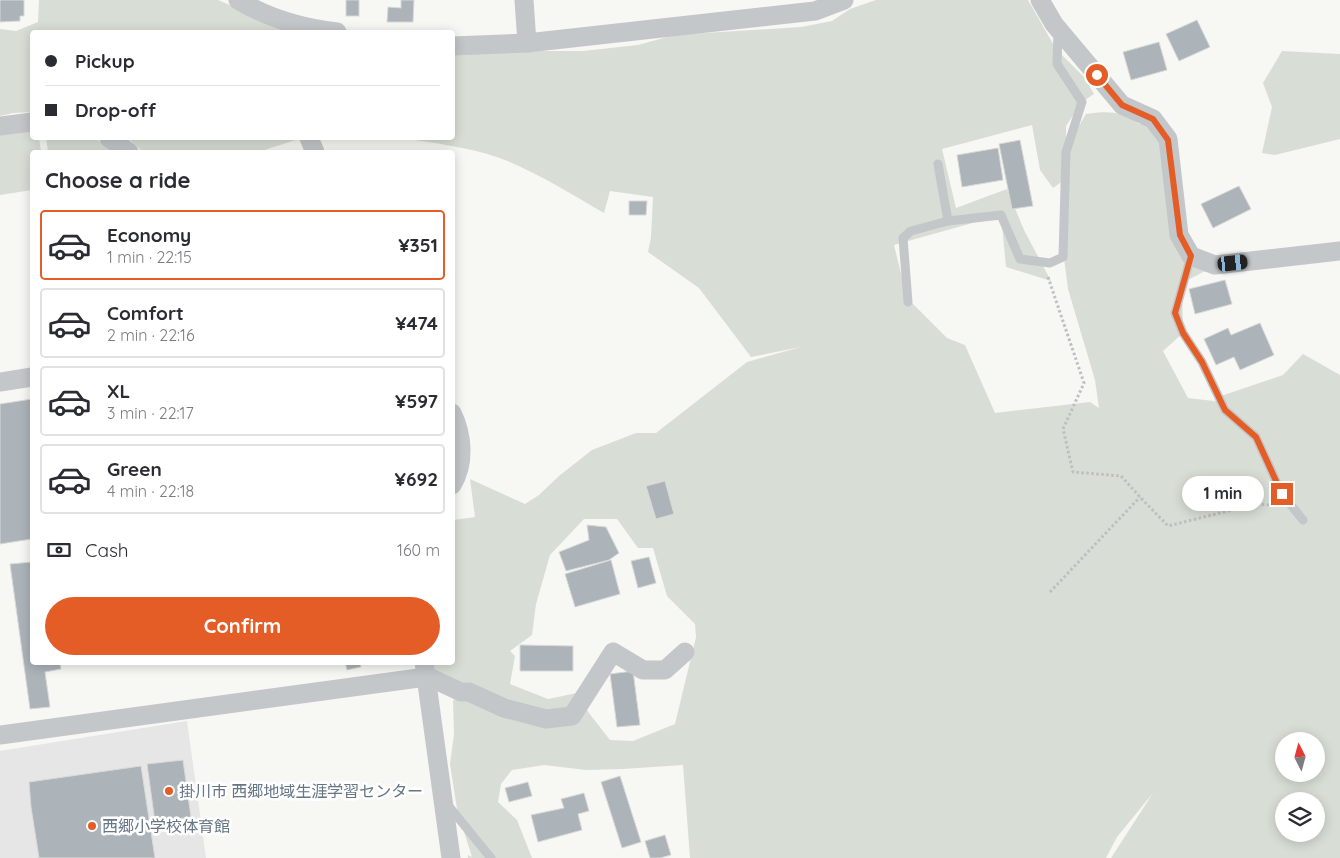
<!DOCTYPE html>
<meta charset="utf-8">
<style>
body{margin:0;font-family:Quicksand,"Noto Sans JP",sans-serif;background:#f7f7f7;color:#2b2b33;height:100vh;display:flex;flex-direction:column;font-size:19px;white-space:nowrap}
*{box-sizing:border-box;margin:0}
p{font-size:16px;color:#7c7c81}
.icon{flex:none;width:28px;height:28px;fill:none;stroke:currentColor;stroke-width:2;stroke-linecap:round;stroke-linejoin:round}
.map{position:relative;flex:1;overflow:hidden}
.side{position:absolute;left:30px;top:150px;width:425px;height:515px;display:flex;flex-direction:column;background:#fff;border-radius:5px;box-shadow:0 2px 12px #0003}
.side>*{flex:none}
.hud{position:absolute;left:30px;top:30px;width:425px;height:110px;border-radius:5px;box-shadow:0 2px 12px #0003;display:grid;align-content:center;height:110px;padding:0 15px;background:#fff}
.needle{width:32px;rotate:354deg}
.buttons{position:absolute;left:1275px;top:732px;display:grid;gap:10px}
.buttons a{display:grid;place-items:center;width:50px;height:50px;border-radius:50%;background:#fff;box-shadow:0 2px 12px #0003;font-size:25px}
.end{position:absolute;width:22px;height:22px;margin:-11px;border:6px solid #e45d27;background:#fff;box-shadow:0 0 0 2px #fff}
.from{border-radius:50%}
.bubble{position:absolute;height:35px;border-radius:18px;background:#fff;box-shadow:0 2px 12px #0003;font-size:16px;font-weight:700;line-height:35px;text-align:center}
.car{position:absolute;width:15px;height:30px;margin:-15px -8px;border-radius:6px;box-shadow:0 0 4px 1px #0007;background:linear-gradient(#222 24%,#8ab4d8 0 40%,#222 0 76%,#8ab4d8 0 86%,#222 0)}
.hud b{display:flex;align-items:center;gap:18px;height:48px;font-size:19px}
.hud b+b{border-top:1px solid #e1e1e2}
.hud i{width:12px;height:12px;background:#2b2b33}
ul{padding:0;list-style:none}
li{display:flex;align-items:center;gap:15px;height:70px;margin:0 10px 8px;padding:0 5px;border:2px solid #e1e1e2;border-radius:5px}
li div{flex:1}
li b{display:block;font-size:19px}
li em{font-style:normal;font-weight:700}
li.current{border-color:#e45d27}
li>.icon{width:45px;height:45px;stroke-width:1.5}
h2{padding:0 15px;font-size:22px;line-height:60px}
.pay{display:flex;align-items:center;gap:12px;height:55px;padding:0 15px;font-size:19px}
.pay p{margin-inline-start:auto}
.cta{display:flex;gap:10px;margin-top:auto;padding:10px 15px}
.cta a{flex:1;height:58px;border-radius:30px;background:#e45d27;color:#fff;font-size:20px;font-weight:700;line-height:58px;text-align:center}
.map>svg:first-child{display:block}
.built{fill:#e5e6e5}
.green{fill:#d8ded5;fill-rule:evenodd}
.building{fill:#acb3b9;stroke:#d9d9d7}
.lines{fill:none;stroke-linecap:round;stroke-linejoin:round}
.path{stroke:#bdbfc1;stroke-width:3;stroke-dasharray:2.5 2.5;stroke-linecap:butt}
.service{stroke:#c3c7ca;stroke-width:9}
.minor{stroke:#c3c7ca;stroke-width:19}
.route{stroke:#e45d27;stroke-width:6}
.poi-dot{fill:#e45d27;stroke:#fff;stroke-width:2}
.labels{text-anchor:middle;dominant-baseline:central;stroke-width:5;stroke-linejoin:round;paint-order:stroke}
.poi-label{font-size:16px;fill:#667685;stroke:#fff;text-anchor:start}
</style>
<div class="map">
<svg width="1340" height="858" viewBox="0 0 1340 858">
<rect width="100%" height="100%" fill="#f7f7f4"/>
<path class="built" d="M 187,721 L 206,858 L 0,858 L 0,751 Z"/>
<g class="green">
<path d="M 39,0 L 218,0 L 293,32 L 32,32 L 32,112 L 13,113 L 0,116 L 0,29 L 16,31 L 38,22 Z"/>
<path d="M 876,0 L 1028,0 L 1056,49 L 1085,78 L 1094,94 L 1082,102 L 1066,126 L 1066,152 L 1064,180 L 1053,188 L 1040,170 L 1032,125 L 942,149 L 956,208 L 1007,189 L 1024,230 L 1051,281 L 1006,267 L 1001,215 L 894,245 L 907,298 L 947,338 L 965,345 L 995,413 L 1090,402 L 1099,408 L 1095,380 L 1068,289 L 1063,250 L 1069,143 L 1086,114 C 1108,111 1121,111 1139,124 L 1155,122 L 1169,150 L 1175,243 L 1209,269 L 1182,283 L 1183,333 L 1163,351 L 1188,398 L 1222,402 L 1221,396 L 1283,375 L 1303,354 L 1340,375 L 1340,858 L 1111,858 L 1153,793 L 1117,837 L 1106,858 L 690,858 L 683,765 L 623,769 L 586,770 L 544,765 L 512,770 L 501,784 L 498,802 L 517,820 L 532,858 L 468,858 L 468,855 L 472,857 L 457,809 L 450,764 L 454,734 L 453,701 L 461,692 L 431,678 L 429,663 L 452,662 L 453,520 L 475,517 L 470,479 L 525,504 L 539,495 L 559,476 L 592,450 L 636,433 L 656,433 L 747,362 L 801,347 L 751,357 L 699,288 L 648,252 L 651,237 L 653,197 L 610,191 L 604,213 C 571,194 533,170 497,157 C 467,147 434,143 402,138 L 452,138 L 453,51 L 583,51 L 638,45 L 674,35 L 801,27 L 832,21 L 850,9 ZM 584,519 L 617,519 L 638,548 L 653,548 L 667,596 L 695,624 L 696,637 L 675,724 L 633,741 L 610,740 L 589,713 L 577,693 L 548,699 L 510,684 L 515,656 L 510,651 L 532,635 L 536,604 L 550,555 ZM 1284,741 L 1316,741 L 1316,774 L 1284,774 ZM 1284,801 L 1316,801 L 1316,834 L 1284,834 Z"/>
<path d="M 1282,51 L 1340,54 L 1340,139 L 1275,155 L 1262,153 L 1272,107 L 1263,83 Z"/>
<path d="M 32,122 L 32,138 L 39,138 L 41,152 L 32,152 L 32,190 L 0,195 L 0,126 Z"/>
<path d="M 46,138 L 75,138 L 97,140 L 118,152 L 48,152 Z"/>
<path d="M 128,138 L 302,138 L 258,152 L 143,152 Z"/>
</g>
<g class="building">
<path d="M 0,0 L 24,0 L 24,16 L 20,16 L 20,21 L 0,22 Z"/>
<rect x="346" y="0" width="13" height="16"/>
<path d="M 401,0 L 414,0 L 413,22 L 387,22 L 388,7 L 401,8 Z"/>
<path d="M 1197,20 L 1210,47 L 1179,61 L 1166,34 Z"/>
<path d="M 1159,42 L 1167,70 L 1131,80 L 1123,52 Z"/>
<path d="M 1020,140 L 1033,206 L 1012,209 L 999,144 Z"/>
<path d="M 998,148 L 1003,180 L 962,187 L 957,155 Z"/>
<path d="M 1239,186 L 1251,209 L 1213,228 L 1201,204 Z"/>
<path d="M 629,201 L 647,201 L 646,215 L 629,215 Z"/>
<path d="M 1225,280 L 1232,304 L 1195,314 L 1189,289 Z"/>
<path d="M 1260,323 L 1274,355 L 1240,370 L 1234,357 L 1216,365 L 1204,339 L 1228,328 L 1231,335 Z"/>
<path d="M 32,399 L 32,539 L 0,544 L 0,404 Z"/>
<path d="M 665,481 L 674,514 L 656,519 L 646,486 Z"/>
<path d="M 587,525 L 606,527 L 619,553 L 609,560 L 566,571 L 559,552 L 589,540 Z"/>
<path d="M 649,557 L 656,583 L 638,588 L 631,561 Z"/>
<path d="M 611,560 L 620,594 L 575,607 L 565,574 Z"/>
<path d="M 32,562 L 32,662 L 60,662 L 61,669 L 45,672 L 50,707 L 30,709 L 10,564 Z"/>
<path d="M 520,645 L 573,646 L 573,671 L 520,671 Z"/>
<path d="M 345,662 L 360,662 L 361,667 L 347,670 Z"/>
<path d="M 633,671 L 640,725 L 617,727 L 610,674 Z"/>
<path d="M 183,760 L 191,817 L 155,822 L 147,764 Z"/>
<path d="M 141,766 L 155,858 L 39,858 L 31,807 L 29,782 Z"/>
<path d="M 620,776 L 641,842 L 622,848 L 601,782 Z"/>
<path d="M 528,782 L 532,796 L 509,802 L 505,788 Z"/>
<path d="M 584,793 L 589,811 L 578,814 L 582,830 L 538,842 L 531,815 L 564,808 L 561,799 Z"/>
<path d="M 665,835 L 671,855 L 660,858 L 650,858 L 645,841 Z"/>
</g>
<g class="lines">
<g class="path">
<path d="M 1048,277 L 1084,383 L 1063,429 L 1073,472 L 1121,476 L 1140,497 L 1168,526 L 1256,504 L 1271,505"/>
<path d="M 1050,592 L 1140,497"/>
</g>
<g class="service">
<path d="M 938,164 L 948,221 L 1001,215 L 1020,259 L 1050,263 L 1063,257 L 1066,152 L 1082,102 L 1057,64 L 1058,32"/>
<path d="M 1191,256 L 1175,313 L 1183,333 L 1202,362 L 1225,410 L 1256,437 L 1282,494 L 1303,520"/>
<path d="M 908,302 L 903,238 L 911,231 L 948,221"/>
<path d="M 447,804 L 491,858"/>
</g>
<g class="minor">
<path d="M 238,0 C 268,18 302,28 337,32"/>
<path d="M 524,0 L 527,43"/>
<path d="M 1040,0 L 1054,24 L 1122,105 L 1153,119 L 1168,139 L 1179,235 L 1191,256 L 1215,265 L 1340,251"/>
<path d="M 452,46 L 527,43 L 815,11 L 844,0"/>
<path d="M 0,126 L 32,122"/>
<path d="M 109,138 L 129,152"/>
<path d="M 309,138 L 315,152"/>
<path d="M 0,382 L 32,377"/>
<path d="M 452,413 C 463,435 465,464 452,485"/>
<path d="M 424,662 L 451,858"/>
<path d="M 0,735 L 426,677 L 431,678 L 461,692 L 469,692 L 504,708 L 546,719 L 572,716 L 613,652 L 643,670 L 665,670 L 685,652"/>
</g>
</g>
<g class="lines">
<path class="route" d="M 1097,75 L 1122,105 L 1153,119 L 1168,140 L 1180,235 L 1191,256 L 1175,313 L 1183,333 L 1202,362 L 1225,410 L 1256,437 L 1282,494"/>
</g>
<g class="poi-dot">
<circle cx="169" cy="791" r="5"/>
<circle cx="92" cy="826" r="5"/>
</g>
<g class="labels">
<g class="poi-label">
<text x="179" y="791">掛川市 西郷地域生涯学習センター</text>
<text x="102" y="826">西郷小学校体育館</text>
</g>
</g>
</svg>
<div class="buttons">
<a><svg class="needle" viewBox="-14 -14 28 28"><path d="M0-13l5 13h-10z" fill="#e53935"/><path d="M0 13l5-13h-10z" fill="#7c7c81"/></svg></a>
<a><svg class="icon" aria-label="layers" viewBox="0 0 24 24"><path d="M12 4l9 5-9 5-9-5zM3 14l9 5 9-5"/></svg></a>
</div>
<i class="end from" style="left:1097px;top:75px"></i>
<i class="end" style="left:1282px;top:494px"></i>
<div class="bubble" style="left:1182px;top:476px;width:82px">1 min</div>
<i class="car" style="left:1233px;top:263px;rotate:84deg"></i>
<div class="hud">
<b><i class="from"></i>Pickup</b>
<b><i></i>Drop-off</b>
</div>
<section class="side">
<h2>Choose a ride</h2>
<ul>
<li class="current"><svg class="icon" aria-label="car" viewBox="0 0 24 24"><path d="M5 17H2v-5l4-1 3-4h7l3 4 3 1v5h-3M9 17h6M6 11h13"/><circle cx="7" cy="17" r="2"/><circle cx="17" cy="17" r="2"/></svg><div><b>Economy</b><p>1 min · 22:15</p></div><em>¥351</em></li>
<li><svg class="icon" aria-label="car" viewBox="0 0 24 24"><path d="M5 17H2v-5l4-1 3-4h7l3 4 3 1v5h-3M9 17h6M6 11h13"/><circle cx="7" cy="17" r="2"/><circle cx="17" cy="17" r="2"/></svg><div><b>Comfort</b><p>2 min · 22:16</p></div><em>¥474</em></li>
<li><svg class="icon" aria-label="car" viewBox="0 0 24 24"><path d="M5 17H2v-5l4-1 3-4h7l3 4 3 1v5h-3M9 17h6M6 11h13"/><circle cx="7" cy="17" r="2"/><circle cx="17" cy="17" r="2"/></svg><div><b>XL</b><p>3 min · 22:17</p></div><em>¥597</em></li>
<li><svg class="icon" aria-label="car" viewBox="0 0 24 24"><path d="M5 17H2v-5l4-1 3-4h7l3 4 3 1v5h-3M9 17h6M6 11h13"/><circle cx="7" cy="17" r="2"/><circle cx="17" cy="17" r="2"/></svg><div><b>Green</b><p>4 min · 22:18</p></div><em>¥692</em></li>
</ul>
<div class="pay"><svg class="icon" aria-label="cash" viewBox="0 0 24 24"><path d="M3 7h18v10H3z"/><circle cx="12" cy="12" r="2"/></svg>Cash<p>160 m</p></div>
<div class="cta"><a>Confirm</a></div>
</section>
</div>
